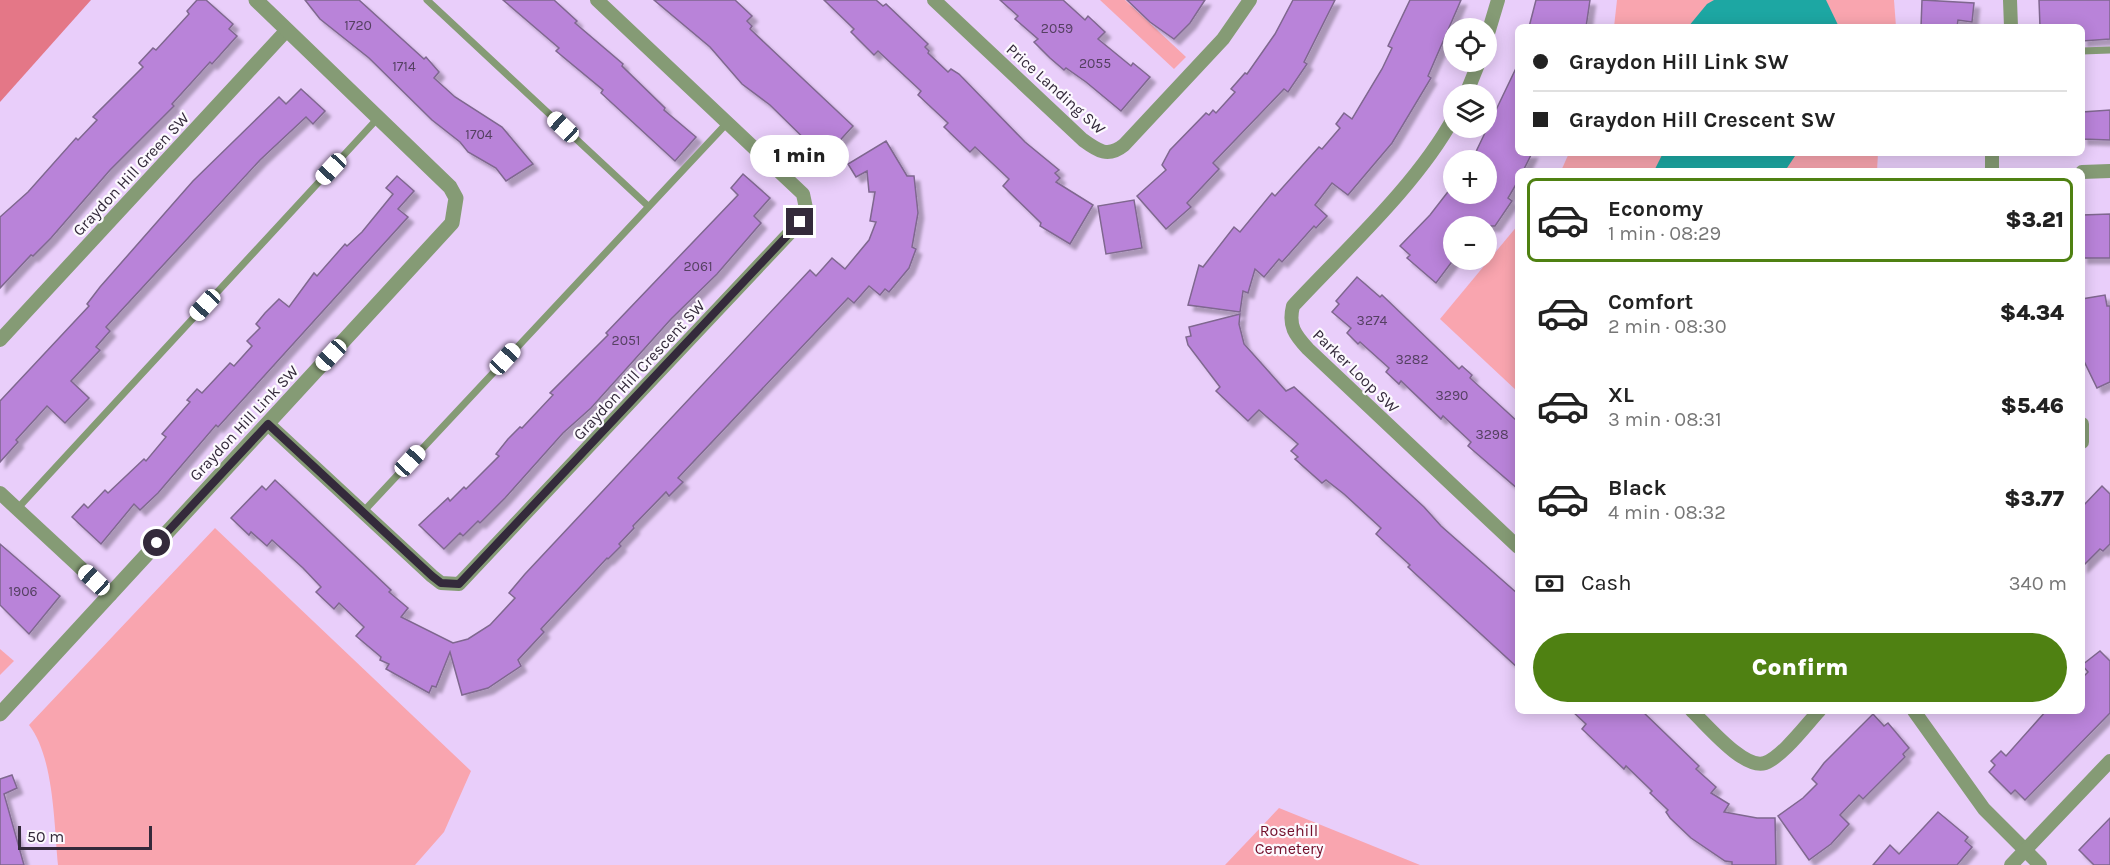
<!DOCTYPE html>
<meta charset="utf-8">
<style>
body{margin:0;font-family:Karla,sans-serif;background:#f6f6f6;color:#222;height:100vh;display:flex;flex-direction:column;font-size:22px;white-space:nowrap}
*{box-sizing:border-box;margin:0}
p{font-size:20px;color:#767676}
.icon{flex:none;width:33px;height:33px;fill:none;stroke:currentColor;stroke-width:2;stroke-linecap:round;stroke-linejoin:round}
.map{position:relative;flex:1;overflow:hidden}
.details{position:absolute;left:1515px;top:168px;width:570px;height:546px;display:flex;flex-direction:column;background:#fff;border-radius:9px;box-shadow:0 3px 15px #0003}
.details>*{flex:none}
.hud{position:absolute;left:1515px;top:24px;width:570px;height:132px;border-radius:9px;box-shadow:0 3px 15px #0003;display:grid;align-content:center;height:132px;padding:0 18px;background:#fff}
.buttons{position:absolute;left:1443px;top:18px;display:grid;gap:12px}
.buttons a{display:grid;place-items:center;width:54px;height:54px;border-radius:50%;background:#fff;box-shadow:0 3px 15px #0003;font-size:30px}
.scale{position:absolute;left:18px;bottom:15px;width:134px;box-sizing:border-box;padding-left:6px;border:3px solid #342a3b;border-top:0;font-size:16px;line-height:21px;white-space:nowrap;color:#342a3b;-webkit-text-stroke:4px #fcf9fe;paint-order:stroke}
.end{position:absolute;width:27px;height:27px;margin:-14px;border:8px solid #342a3b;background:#fff;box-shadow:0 0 0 3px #fff}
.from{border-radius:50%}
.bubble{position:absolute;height:42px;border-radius:21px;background:#fff;box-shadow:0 3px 15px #0003;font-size:20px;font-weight:800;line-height:42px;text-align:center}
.car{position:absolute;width:18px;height:36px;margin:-18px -9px;border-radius:8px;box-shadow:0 0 4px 2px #0007;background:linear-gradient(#fff 24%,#345 0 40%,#fff 0 76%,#345 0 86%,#fff 0)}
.hud b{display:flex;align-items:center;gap:21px;height:57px;font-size:22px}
.hud b+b{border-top:2px solid #e0e0e0}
.hud i{width:15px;height:15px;background:#222}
ul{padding:10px 0 0;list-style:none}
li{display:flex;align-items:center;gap:18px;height:84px;margin:0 12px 9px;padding:0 6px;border:3px solid transparent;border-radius:9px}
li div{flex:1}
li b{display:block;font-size:22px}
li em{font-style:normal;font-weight:800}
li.active{border-color:#4f8112}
li>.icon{width:54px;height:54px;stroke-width:1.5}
.pay{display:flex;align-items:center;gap:15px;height:66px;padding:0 18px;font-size:22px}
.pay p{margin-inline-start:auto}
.primary-button{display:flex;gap:12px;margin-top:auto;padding:12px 18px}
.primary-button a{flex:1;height:69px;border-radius:36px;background:#4f8112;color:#fff;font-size:24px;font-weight:800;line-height:69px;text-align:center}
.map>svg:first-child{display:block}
.green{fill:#f9a5af}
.forest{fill:#e47787}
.water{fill:#1da7a3}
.building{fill:#b983d9;stroke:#7f678f;stroke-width:1.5;filter:url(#shadow)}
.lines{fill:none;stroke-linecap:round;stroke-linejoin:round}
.service{stroke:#859b75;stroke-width:7}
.minor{stroke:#859b75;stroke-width:14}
.tertiary{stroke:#859b75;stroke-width:15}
.route{stroke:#342a3b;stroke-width:8}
.labels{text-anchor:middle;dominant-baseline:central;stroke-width:4.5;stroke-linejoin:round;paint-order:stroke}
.number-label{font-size:14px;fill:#554062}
.street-label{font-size:16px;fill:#342a3b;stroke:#fcf9fe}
.park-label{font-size:16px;fill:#730f2b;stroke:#fcf9fe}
</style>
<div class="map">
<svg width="2110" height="865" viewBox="0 0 2110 865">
<defs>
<filter id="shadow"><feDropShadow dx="5.5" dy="5.5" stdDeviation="1.5" flood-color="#0004"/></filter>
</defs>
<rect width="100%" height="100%" fill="#e9cefa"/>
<g class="green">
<path d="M 1100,0 L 1125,0 L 1186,57 L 1174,69 Z"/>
<path d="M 1617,0 L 1894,0 L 1896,27 L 1614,27 Z"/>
<path d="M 1569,153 L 1878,153 L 1877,171 L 1561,171 Z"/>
<path d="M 1518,225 L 1518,392 L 1440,319 Z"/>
<path d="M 215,528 L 471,771 L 444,832 L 415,865 L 58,865 C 54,824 54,757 29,725 Z"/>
<path d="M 0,649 L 14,661 L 0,675 Z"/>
<path d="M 1279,808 L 1420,865 L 1225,865 Z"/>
</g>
<path class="forest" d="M 0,0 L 91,0 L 0,102 Z"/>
<g class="water">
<path d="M 1714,0 L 1826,0 L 1839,27 L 1688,27 L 1707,4 Z"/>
<path d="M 1663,153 L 1797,153 L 1785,171 L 1654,171 Z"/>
</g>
<g class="building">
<path d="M 197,0 L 206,0 L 233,24 L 229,29 L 237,36 L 212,64 L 210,62 L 172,104 L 174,106 L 110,170 L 51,238 L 33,256 L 31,255 L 0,288 L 0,217 L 28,192 L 76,138 L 78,140 L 97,120 L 93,117 L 143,67 L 139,63 L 153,48 L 156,50 L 189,14 L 187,11 Z"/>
<path d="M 305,0 L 359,0 L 424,59 L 426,57 L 439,72 L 434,78 L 455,97 L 502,127 L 533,164 L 506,181 L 496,168 L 468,152 L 460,142 L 432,120 L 369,58 L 320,19 Z"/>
<path d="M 503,0 L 554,0 L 577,21 L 575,23 L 623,64 L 622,66 L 665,108 L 664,110 L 696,137 L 675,161 L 601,93 L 603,90 L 556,51 L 559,48 Z"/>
<path d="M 654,0 L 735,0 L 752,16 L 747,21 L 752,26 L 750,29 L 853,126 L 824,158 L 770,105 L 742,84 L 710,47 Z"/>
<path d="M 824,0 L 876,0 L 883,6 L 886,4 L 928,44 L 925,47 L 929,51 L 928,53 L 948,72 L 951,69 L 959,74 L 1025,142 L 1059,170 L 1055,173 L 1060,178 L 1056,182 L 1093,205 L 1070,244 L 1040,226 L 1041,223 L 1003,186 L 1009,179 L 975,147 L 970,152 L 944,127 L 948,123 L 918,95 L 921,91 L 878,51 L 874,55 L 851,32 L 854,29 Z"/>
<path d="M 1000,0 L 1063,0 L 1085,20 L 1088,16 L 1105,32 L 1098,39 L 1131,66 L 1133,63 L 1150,77 L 1121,111 L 1086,82 L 1066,68 L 1064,70 L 1050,58 L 1034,42 L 1038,39 L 1015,19 L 1018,16 Z"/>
<path d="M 1127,0 L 1205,0 L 1190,23 L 1174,39 L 1150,22 Z"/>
<path d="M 1293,0 L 1335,0 L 1304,62 L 1307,64 L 1288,92 L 1284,89 L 1213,163 L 1219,169 L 1187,203 L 1191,207 L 1166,229 L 1137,196 L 1166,170 L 1162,165 L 1170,150 L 1206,113 L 1209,115 L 1213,110 L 1216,113 L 1235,92 L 1231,89 L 1245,73 L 1247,74 L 1275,34 Z"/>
<path d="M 1410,0 L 1461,0 L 1428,76 L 1431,78 L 1392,143 L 1348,195 L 1332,183 L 1315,205 L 1327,216 L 1316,228 L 1314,226 L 1282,262 L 1279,259 L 1264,277 L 1255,269 L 1248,293 L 1243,291 L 1240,312 L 1188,305 L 1199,265 L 1203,267 L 1234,227 L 1240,232 L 1272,193 L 1275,196 L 1319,147 L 1322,149 L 1340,128 L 1336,124 L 1344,113 L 1352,119 L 1382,69 L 1392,48 L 1388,46 Z"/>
<path d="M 1536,0 L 1590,0 L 1586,27 L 1529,27 Z"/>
<path d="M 1922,0 L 1974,3 L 1972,22 L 1958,20 L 1957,27 L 1921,27 Z"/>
<path d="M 2039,0 L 2110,0 L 2110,39 L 2082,41 L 2082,27 L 2040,27 Z"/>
<path d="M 1518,64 L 1518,153 L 1532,153 L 1523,171 L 1518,171 L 1518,181 L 1508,198 L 1512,201 L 1495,226 L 1454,226 L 1454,259 L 1436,283 L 1407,258 L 1410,255 L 1400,246 L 1430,215 L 1454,184 L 1454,194 L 1486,194 L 1486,160 L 1472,160 Z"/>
<path d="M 301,89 L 325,111 L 313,124 L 306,117 L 260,160 L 106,327 L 110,331 L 96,347 L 100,350 L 71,381 L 89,398 L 65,423 L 47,406 L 16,440 L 18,442 L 0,462 L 0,401 L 89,306 L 87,304 L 100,287 L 193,181 L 279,97 L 286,104 Z"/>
<path d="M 2110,110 L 2110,140 L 2082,139 L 2082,112 Z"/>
<path d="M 886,141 L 907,176 L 914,176 L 918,213 L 912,247 L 916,249 L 909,268 L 889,292 L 885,289 L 880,295 L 869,286 L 854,303 L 848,298 L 678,478 L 683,482 L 669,496 L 666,492 L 633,526 L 634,528 L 619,544 L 621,546 L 608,559 L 607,558 L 541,629 L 544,632 L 518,660 L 521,666 L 488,688 L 462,695 L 450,652 L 436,687 L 432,686 L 429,693 L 386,669 L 389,664 L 380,660 L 381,657 L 356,636 L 364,627 L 339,603 L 334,609 L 316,592 L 321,587 L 303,568 L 272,540 L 267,546 L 251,532 L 249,535 L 231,518 L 262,486 L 266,490 L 275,480 L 391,590 L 389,592 L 408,608 L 401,617 L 453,643 L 468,639 L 490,625 L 515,598 L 509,593 L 525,574 L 810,270 L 816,276 L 832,258 L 845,269 L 869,240 L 876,222 L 870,221 L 875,192 L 869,192 L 867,171 L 856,177 L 848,164 Z"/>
<path d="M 743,174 L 770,198 L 754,216 L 761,223 L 717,274 L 671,319 L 591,408 L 563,433 L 505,498 L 480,523 L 478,521 L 463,536 L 460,533 L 444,549 L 419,525 L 448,498 L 450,501 L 464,487 L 466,489 L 499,456 L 496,454 L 508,439 L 520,427 L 522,428 L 553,395 L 550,393 L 608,335 L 606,333 L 738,195 L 731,188 Z"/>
<path d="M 397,176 L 414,191 L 398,209 L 408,217 L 218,427 L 216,425 L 158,493 L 140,510 L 134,504 L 101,544 L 72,517 L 84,504 L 88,508 L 105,490 L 108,493 L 144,459 L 146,461 L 166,437 L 162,434 L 190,402 L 187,400 L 197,389 L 202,393 L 230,363 L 234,366 L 252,346 L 247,341 L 260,328 L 256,324 L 265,313 L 279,299 L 289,307 L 314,273 L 317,276 L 345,244 L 347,246 L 362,232 L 393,194 L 386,188 Z"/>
<path d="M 1134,200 L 1142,248 L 1106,254 L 1098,206 Z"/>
<path d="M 2110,214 L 2110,258 L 2082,258 L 2082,215 Z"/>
<path d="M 1357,277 L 1380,297 L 1382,295 L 1459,369 L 1462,366 L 1472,375 L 1470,378 L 1518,422 L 1518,489 L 1468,446 L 1471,442 L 1443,416 L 1441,419 L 1401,381 L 1399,384 L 1386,372 L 1389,368 L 1360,342 L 1358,344 L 1347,333 L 1351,328 L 1332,312 L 1339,304 L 1336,301 Z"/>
<path d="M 2105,295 L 2107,306 L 2110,306 L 2110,382 L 2097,388 L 2082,357 L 2082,299 Z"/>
<path d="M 1240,314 L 1239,324 L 1244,344 L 1286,391 L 1294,387 L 1424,507 L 1441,526 L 1518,594 L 1518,668 L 1408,567 L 1410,565 L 1376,534 L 1381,528 L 1344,494 L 1326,480 L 1322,483 L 1295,459 L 1298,457 L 1291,451 L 1298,444 L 1259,410 L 1248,421 L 1216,391 L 1220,387 L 1188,345 L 1186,337 L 1191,336 L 1189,327 Z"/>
<path d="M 2102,486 L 2110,494 L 2110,544 L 2103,551 L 2100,549 L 2082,567 L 2082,507 Z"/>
<path d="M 0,544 L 60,596 L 29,634 L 0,605 Z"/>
<path d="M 2100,651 L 2110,661 L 2110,713 L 2025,800 L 2015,790 L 2011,794 L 1989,772 L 1995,765 L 1991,761 L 2001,751 L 2006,756 L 2046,711 L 2082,711 L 2082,678 L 2088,672 L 2082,665 Z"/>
<path d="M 1572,711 L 1642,711 L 1699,766 L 1696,769 L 1716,787 L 1711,793 L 1729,804 L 1724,812 L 1757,818 L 1775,818 L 1776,865 L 1732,865 L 1732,862 L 1725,861 L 1691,838 L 1670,818 L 1666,812 L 1668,810 L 1650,793 L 1652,791 L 1626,766 L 1624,769 L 1582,729 L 1586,724 Z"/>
<path d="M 1873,714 L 1884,726 L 1888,723 L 1909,748 L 1903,754 L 1905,757 L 1863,799 L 1859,795 L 1840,815 L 1849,824 L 1831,844 L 1809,860 L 1778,816 L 1803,798 L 1817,784 L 1812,779 L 1824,763 Z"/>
<path d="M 12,775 L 17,788 L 4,794 L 24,865 L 0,865 L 0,779 Z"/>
<path d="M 1938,812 L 1968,837 L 1965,841 L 1972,847 L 1957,865 L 1873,865 L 1890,845 L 1899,854 Z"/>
<path d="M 2110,818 L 2110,865 L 2094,865 L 2079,850 Z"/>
</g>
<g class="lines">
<g class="service">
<path d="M 427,0 L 648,206"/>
<path d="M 2082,51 L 2110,50"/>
<path d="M 17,509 L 378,118"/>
<path d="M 363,512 L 728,122"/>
</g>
<g class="minor">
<path d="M 934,0 L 1083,140 C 1098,151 1108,158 1124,145 L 1223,39 L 1250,0"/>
<path d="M 2010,0 L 2011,27"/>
<path d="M 1486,40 L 1498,0"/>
<path d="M 1466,94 L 1479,62"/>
<path d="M 1454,117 C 1417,185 1346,249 1293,306 C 1288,326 1295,335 1308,349 L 1518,547"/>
<path d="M 1992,171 L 1992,153"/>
<path d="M 2082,172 L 2110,171"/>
<path d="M 0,340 L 286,31"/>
<path d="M 268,424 L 432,576 L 441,583 L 459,584 L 800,222 L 807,213 L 803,194 L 597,0"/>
<path d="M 2082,424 L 2082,442"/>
<path d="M 0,493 L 110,595"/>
<path d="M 1692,711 C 1707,725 1744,770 1765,763 C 1782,757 1806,725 1819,711"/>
<path d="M 1914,711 L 1984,809 L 2040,865"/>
<path d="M 2011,865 L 2110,761"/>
</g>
<path class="tertiary" d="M 0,714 L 452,223 L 456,198 L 450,187 L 256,0"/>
</g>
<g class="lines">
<path class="route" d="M 157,543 L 268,424 L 432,576 L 441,583 L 459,584 L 800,222"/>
</g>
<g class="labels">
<g class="number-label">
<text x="358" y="25">1720</text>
<text x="1057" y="28">2059</text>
<text x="1095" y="63">2055</text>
<text x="404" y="66">1714</text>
<text x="479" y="134">1704</text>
<text x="698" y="266">2061</text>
<text x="1372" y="320">3274</text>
<text x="626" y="340">2051</text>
<text x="1412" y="359">3282</text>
<text x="1452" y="395">3290</text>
<text x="1492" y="434">3298</text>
<text x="23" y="591">1906</text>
</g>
<g class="street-label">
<text transform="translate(1056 89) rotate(42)">Price Landing SW</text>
<text transform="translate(131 174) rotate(-47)">Graydon Hill Green SW</text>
<text transform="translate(639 370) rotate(-47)">Graydon Hill Crescent SW</text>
<text transform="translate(1356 371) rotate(44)">Parker Loop SW</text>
<text transform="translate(244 423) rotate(-47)">Graydon Hill Link SW</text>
</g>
<g class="park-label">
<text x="1289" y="830">Rosehill<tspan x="1289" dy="18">Cemetery</tspan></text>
</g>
</g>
</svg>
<div class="buttons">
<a><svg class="icon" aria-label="locate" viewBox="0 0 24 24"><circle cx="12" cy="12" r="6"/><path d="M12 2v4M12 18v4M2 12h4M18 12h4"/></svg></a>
<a><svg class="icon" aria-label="layers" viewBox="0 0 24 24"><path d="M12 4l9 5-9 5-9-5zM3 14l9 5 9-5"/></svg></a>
<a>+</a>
<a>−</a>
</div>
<div class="scale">50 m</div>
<i class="end from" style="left:157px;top:543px"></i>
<i class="end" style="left:800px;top:222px"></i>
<div class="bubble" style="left:750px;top:135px;width:99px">1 min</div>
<i class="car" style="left:563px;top:127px;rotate:313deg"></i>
<i class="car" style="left:331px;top:169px;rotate:223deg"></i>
<i class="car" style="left:205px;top:305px;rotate:223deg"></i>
<i class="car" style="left:331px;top:355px;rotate:223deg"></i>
<i class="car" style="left:505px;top:359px;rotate:43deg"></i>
<i class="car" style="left:410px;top:461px;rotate:43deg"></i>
<i class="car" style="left:94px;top:580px;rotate:313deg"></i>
<div class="hud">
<b><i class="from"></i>Graydon Hill Link SW</b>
<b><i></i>Graydon Hill Crescent SW</b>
</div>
<section class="details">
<ul>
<li class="active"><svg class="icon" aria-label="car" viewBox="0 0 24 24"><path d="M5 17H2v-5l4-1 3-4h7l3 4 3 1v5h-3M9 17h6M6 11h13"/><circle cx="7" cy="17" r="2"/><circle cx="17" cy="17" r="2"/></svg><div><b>Economy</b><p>1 min · 08:29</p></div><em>$3.21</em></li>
<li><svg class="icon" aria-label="car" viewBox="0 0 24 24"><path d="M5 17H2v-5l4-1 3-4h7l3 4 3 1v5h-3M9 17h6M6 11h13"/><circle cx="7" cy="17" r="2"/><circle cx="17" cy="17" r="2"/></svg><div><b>Comfort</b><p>2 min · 08:30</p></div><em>$4.34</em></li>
<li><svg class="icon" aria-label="car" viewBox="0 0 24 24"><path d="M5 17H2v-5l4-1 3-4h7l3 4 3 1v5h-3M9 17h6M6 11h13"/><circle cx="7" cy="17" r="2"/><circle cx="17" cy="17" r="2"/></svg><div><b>XL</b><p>3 min · 08:31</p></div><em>$5.46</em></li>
<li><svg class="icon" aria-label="car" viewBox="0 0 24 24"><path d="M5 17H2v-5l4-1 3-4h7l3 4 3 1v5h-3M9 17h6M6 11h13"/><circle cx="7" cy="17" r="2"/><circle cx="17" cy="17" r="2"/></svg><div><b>Black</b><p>4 min · 08:32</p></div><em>$3.77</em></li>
</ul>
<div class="pay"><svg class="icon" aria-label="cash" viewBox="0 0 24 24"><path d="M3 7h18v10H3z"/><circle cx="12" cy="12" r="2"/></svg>Cash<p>340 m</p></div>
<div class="primary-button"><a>Confirm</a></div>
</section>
</div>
